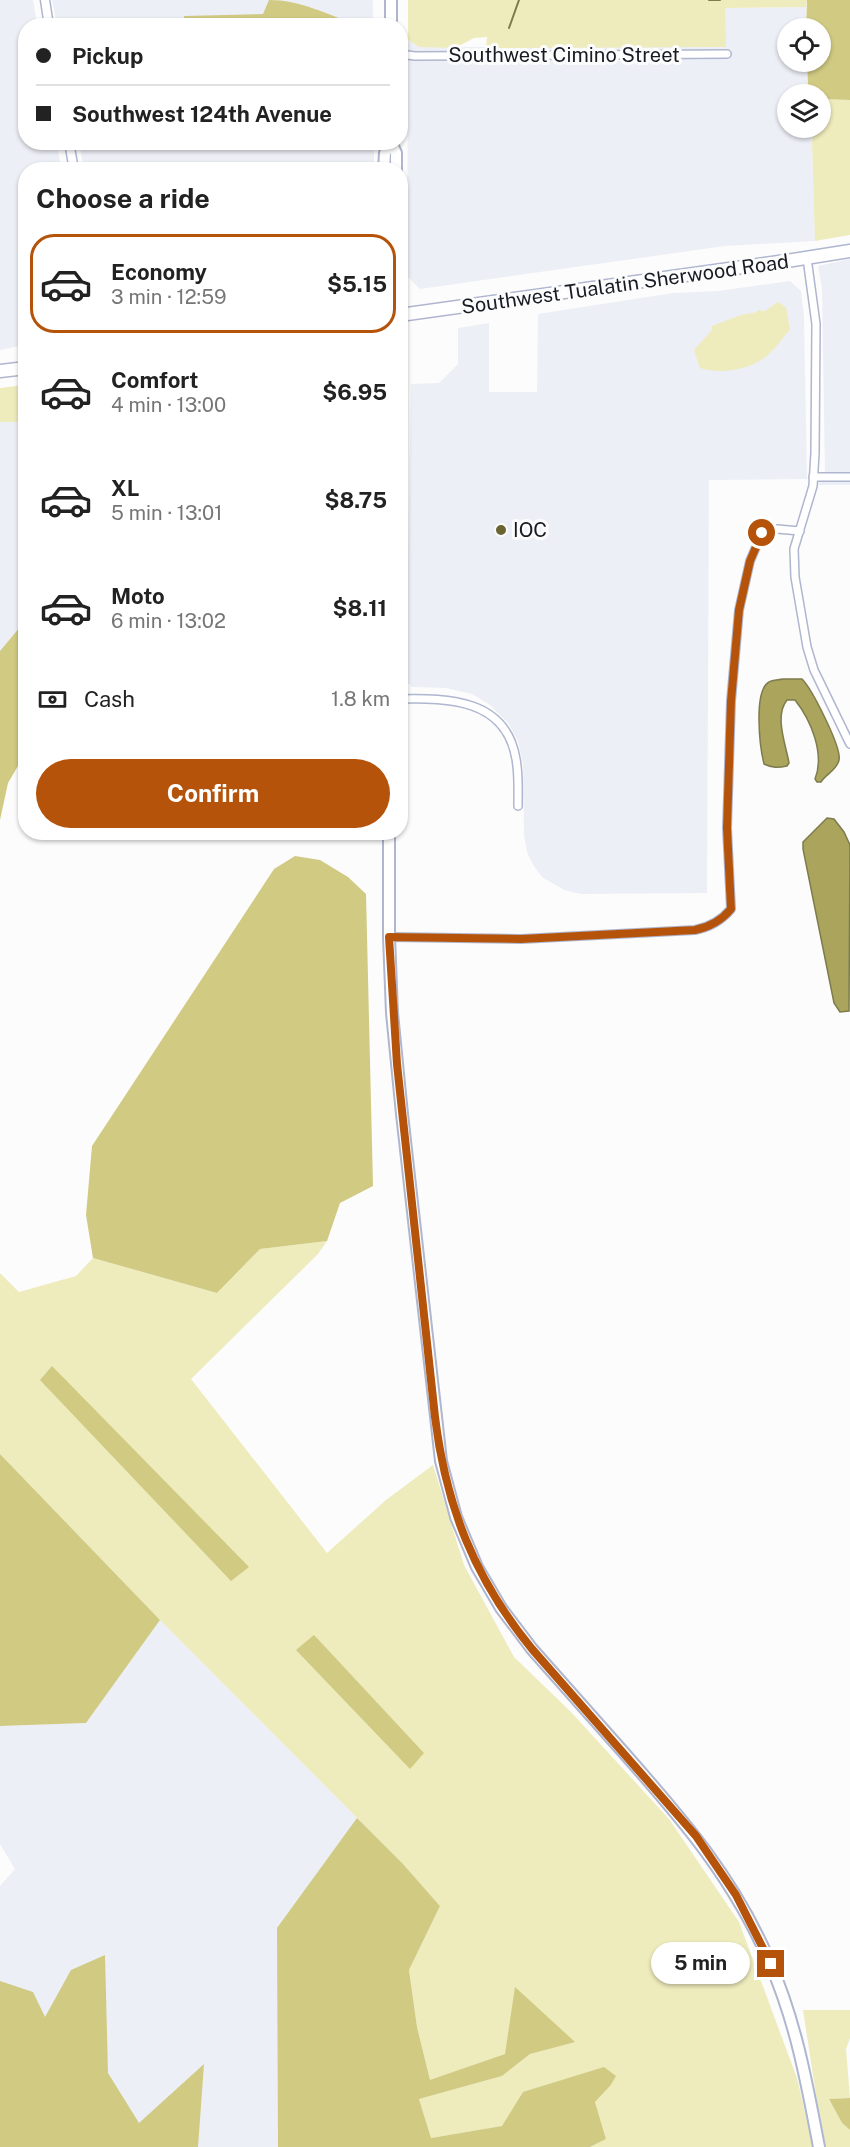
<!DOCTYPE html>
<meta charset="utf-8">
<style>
body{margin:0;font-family:"Public Sans",sans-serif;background:#f2f2f2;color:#222;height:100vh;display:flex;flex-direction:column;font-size:22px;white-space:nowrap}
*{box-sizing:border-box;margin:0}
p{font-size:20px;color:#767676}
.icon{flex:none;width:33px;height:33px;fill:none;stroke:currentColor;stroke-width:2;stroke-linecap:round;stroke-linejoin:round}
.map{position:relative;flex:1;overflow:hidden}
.sheet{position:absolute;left:18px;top:162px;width:390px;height:678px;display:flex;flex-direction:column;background:#fff;border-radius:24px;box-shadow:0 2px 4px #0004}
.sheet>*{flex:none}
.hud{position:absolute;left:18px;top:18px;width:390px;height:132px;border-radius:24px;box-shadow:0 2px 4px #0004;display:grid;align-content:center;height:132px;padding:0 18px;background:#fff}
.tools{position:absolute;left:777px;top:18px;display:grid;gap:12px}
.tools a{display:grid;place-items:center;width:54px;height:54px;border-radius:50%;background:#fff;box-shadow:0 2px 4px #0004;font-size:30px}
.end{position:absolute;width:27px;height:27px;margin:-14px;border:8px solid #b45309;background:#fff;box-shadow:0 0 0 3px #fff}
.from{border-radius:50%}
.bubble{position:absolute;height:42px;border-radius:21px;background:#fff;box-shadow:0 2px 4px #0004;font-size:20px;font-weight:700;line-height:42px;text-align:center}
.hud b{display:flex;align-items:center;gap:21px;height:57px;font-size:22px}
.hud b+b{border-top:2px solid #e0e0e0}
.hud i{width:15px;height:15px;background:#222}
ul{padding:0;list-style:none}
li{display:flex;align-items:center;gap:18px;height:99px;margin:0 12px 9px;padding:0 6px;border:3px solid transparent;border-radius:24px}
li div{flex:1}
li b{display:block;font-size:22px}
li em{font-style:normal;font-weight:700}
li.selected{border-color:#b45309}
li>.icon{width:54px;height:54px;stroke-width:1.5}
h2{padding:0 18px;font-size:27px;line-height:72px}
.pay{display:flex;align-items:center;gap:15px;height:66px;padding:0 18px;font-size:22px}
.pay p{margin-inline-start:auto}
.action{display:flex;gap:12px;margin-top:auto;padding:12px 18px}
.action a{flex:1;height:69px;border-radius:36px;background:#b45309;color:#fff;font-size:24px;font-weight:700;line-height:69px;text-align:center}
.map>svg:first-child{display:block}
.built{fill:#edeff6}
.green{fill:#eeebbc;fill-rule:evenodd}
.forest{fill:#d0ca82}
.water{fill:#aaa45d;stroke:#7e7b4c;stroke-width:1.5}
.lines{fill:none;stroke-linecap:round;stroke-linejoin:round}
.stream{stroke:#7e7b4c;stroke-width:2}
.minor-casing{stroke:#afb6cf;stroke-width:10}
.tertiary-casing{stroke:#afb6cf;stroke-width:11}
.primary-casing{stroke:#afb6cf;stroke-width:14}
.trunk-casing{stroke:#afb6cf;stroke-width:15}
.minor{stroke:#fff;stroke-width:7}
.tertiary{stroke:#fff;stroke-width:8}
.primary{stroke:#fff;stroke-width:10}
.trunk{stroke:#fff;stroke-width:12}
.route{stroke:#b45309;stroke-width:8}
.poi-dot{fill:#696431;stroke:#fcfcfc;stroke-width:2}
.labels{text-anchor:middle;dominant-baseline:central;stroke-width:6;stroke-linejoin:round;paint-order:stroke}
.street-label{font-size:20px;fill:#191b24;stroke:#fcfcfc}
.poi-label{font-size:20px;fill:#191b24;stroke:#fcfcfc;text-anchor:start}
</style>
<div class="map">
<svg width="850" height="2147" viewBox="0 0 850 2147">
<rect width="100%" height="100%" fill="#fcfcfc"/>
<g class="built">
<path d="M 0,0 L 33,0 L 37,25 L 26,26 L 26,142 L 57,143 L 61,169 L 26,170 L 25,345 L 0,350 Z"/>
<path d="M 52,0 L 373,0 L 373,25 L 57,25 Z"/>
<path d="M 806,7 L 806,28 L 788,28 L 788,62 L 807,62 L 808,85 L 815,94 L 788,94 L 788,128 L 814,128 L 812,142 L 815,241 L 725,246 L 420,289 L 407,276 L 408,40 L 419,47 L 725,47 L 725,8 Z"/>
<path d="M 79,143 L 374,143 L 374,169 L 84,169 Z"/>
<path d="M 850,259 L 850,485 L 818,485 L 825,473 L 822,288 L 818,266 Z"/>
<path d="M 790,281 L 801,291 L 804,316 L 807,479 L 709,480 L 707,893 L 581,894 L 564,890 L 542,877 L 533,865 L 527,852 L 524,835 L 523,764 L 518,741 L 508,723 L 490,705 L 472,694 L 446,688 L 412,687 L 406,681 L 411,384 L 439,383 L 458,364 L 458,328 L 489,323 L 489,392 L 537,392 L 538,314 L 673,293 L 718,291 Z"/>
<path d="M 0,422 L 25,422 L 25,621 L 0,651 Z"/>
<path d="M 160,1620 L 403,1864 L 395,2147 L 0,2147 L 0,1886 L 15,1869 L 0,1844 L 0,1726 L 86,1723 Z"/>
</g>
<g class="green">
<path d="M 408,0 L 807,0 L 806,7 L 725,8 L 726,47 L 486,48 L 487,37 L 474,38 L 455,48 L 419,47 L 408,40 Z"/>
<path d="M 821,99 L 850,100 L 850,235 L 815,241 L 812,142 L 814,128 L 820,128 Z"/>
<path d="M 778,302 L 786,307 L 790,330 C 782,337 778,346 771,352 C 754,370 722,375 700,368 L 694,350 L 712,330 L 712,326 L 741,315 L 757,312 L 757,310 L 765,311 Z"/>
<path d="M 25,385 L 25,422 L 0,422 L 0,388 Z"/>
<path d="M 327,1241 L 318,1254 L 191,1379 L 327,1553 L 386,1500 L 433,1465 L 464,1565 L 514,1657 L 570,1711 L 669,1819 L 739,1922 L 797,2078 L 813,2147 L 590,2147 L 606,2139 L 595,2102 L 610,2086 L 523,2092 L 503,2126 L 431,2138 L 419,2099 L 502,2076 L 530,2054 L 575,2041 L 505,2054 L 430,2081 L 417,2027 L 409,1970 L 440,1906 L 403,1864 L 160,1620 L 0,1454 L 0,1273 L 19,1292 L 76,1276 L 93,1258 L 217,1293 L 260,1249 ZM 314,1636 L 424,1753 L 297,1650 Z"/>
<path d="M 803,2010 L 850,2010 L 850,2038 L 846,2049 L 850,2098 L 829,2099 L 842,2123 L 850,2130 L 850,2147 L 826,2147 L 817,2101 Z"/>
</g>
<g class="forest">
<path d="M 269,0 C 299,0 328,14 356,25 L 184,25 L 184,16 L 263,14 Z"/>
<path d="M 807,0 L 850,0 L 850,100 L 821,99 L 820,94 L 815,94 L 808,85 L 807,62 L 820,62 L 820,28 L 806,28 Z"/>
<path d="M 25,621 L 25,754 L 8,783 L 0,820 L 0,651 Z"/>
<path d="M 295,856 L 320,860 L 348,877 L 366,894 L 373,1186 L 340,1203 L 327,1241 L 260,1249 L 217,1293 L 93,1258 L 86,1215 L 92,1146 L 274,869 Z"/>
<path d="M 52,1366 L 249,1567 L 231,1581 L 40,1380 Z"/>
<path d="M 0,1454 L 160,1620 L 86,1723 L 0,1726 Z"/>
<path d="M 314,1635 L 424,1753 L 410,1769 L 296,1650 Z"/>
<path d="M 357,1818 L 403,1864 L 440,1906 L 409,1970 L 417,2027 L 430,2080 L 505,2054 L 515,1987 L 575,2042 L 530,2054 L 502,2076 L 419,2099 L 431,2138 L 502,2126 L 523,2092 L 604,2067 L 616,2076 L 610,2086 L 595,2102 L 606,2139 L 590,2147 L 278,2147 L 277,1928 Z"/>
<path d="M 105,1955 L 108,2073 L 139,2123 L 204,2064 L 198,2147 L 0,2147 L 0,1981 L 33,1992 L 45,2017 L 71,1970 Z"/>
<path d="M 850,2098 L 850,2130 L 842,2123 L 829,2099 Z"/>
</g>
<g class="water">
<path d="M 783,679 L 802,679 C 812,689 842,748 839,760 C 837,770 826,774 821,782 L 817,782 L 815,779 C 825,754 811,720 795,700 L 787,700 C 774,716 786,745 789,763 L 787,766 C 778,768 772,768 764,764 C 760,748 753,691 769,682 C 772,680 779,680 783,679 Z"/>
<path d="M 827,818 L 834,819 L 844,832 L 850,845 L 849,1011 L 840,1012 L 834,1003 L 803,849 L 803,842 Z"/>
</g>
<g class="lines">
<g class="stream">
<path d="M 709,0 L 720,0"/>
<path d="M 509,28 L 519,0"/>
</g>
<g class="minor-casing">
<g id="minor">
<path d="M 400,54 L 415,56 L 727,54"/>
<path d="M 807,258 L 816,324 L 815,453 L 813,486 L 794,549 L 795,577 L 807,647 L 814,670 L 850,744"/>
<path d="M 813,477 L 850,477"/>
<path d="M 400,699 C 449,698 506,699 516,759 C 519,775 518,791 518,806"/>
<path d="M 389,937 L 521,939 L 695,930 C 710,927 721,921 731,909 L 727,828 L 731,701 L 739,610 L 750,561 L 762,533 L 777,529 L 800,531"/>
</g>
</g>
<g class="tertiary-casing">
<g id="tertiary">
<path d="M 45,0 L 49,26"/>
<path d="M 69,142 L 74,170"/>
</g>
</g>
<g class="primary-casing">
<g id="primary">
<path d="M 391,26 L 391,0"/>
<path d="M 391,142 L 396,153 L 396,170"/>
<path d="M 384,170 L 385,153 L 391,143"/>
<path d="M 389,832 L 389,937 L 392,1013 L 402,1114 L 441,1461 L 456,1517 L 477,1567 L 501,1608 L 532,1649 C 563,1684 594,1719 625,1754 C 684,1821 735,1880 770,1963 C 796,2022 807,2084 819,2147"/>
</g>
</g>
<g class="trunk-casing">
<g id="trunk">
<path d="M 400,315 L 793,260 L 850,251"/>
<path d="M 0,371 L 26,368"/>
</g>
</g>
<use href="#minor" class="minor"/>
<use href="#tertiary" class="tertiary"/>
<use href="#primary" class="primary"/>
<use href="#trunk" class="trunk"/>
</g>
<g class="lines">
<path class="route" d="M 762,533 L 750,561 L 739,610 L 731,701 L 727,828 L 731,909 C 721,921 710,927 695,930 L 521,939 L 389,937 L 397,1064 L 435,1417 C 446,1506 474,1578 532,1649 L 696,1836 L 736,1895 L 771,1964"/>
</g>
<circle class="poi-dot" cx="501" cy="530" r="6"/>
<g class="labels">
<g class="street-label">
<text x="564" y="55">Southwest Cimino Street</text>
<text transform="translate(625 284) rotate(-8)">Southwest Tualatin Sherwood Road</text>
</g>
<g class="poi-label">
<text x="513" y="530">IOC</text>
</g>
</g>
</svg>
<div class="tools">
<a><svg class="icon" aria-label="locate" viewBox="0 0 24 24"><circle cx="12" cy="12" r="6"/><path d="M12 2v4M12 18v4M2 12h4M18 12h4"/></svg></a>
<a><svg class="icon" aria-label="layers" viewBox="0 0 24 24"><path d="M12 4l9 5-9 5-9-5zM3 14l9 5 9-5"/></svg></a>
</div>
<i class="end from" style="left:762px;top:533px"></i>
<i class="end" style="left:771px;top:1964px"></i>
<div class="bubble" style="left:651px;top:1942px;width:99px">5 min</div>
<div class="hud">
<b><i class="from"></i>Pickup</b>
<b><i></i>Southwest 124th Avenue</b>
</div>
<section class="sheet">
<h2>Choose a ride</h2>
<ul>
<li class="selected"><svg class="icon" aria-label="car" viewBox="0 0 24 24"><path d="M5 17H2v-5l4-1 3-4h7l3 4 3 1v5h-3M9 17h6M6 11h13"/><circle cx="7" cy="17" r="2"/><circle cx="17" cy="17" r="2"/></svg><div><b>Economy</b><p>3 min · 12:59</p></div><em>$5.15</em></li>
<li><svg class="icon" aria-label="car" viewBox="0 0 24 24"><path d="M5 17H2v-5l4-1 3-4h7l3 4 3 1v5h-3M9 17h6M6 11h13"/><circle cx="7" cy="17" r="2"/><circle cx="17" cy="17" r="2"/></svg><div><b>Comfort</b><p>4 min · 13:00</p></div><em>$6.95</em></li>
<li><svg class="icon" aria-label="car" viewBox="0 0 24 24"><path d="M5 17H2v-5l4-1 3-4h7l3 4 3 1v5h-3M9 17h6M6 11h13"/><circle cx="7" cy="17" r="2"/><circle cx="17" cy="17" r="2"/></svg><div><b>XL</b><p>5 min · 13:01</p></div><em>$8.75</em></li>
<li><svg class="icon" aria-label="car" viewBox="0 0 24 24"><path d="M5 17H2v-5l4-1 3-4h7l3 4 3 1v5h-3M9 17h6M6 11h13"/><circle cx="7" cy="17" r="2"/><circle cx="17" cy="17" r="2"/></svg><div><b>Moto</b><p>6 min · 13:02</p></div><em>$8.11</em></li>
</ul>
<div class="pay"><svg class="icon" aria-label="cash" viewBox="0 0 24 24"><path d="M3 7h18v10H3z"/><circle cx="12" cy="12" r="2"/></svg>Cash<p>1.8 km</p></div>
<div class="action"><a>Confirm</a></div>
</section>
</div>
